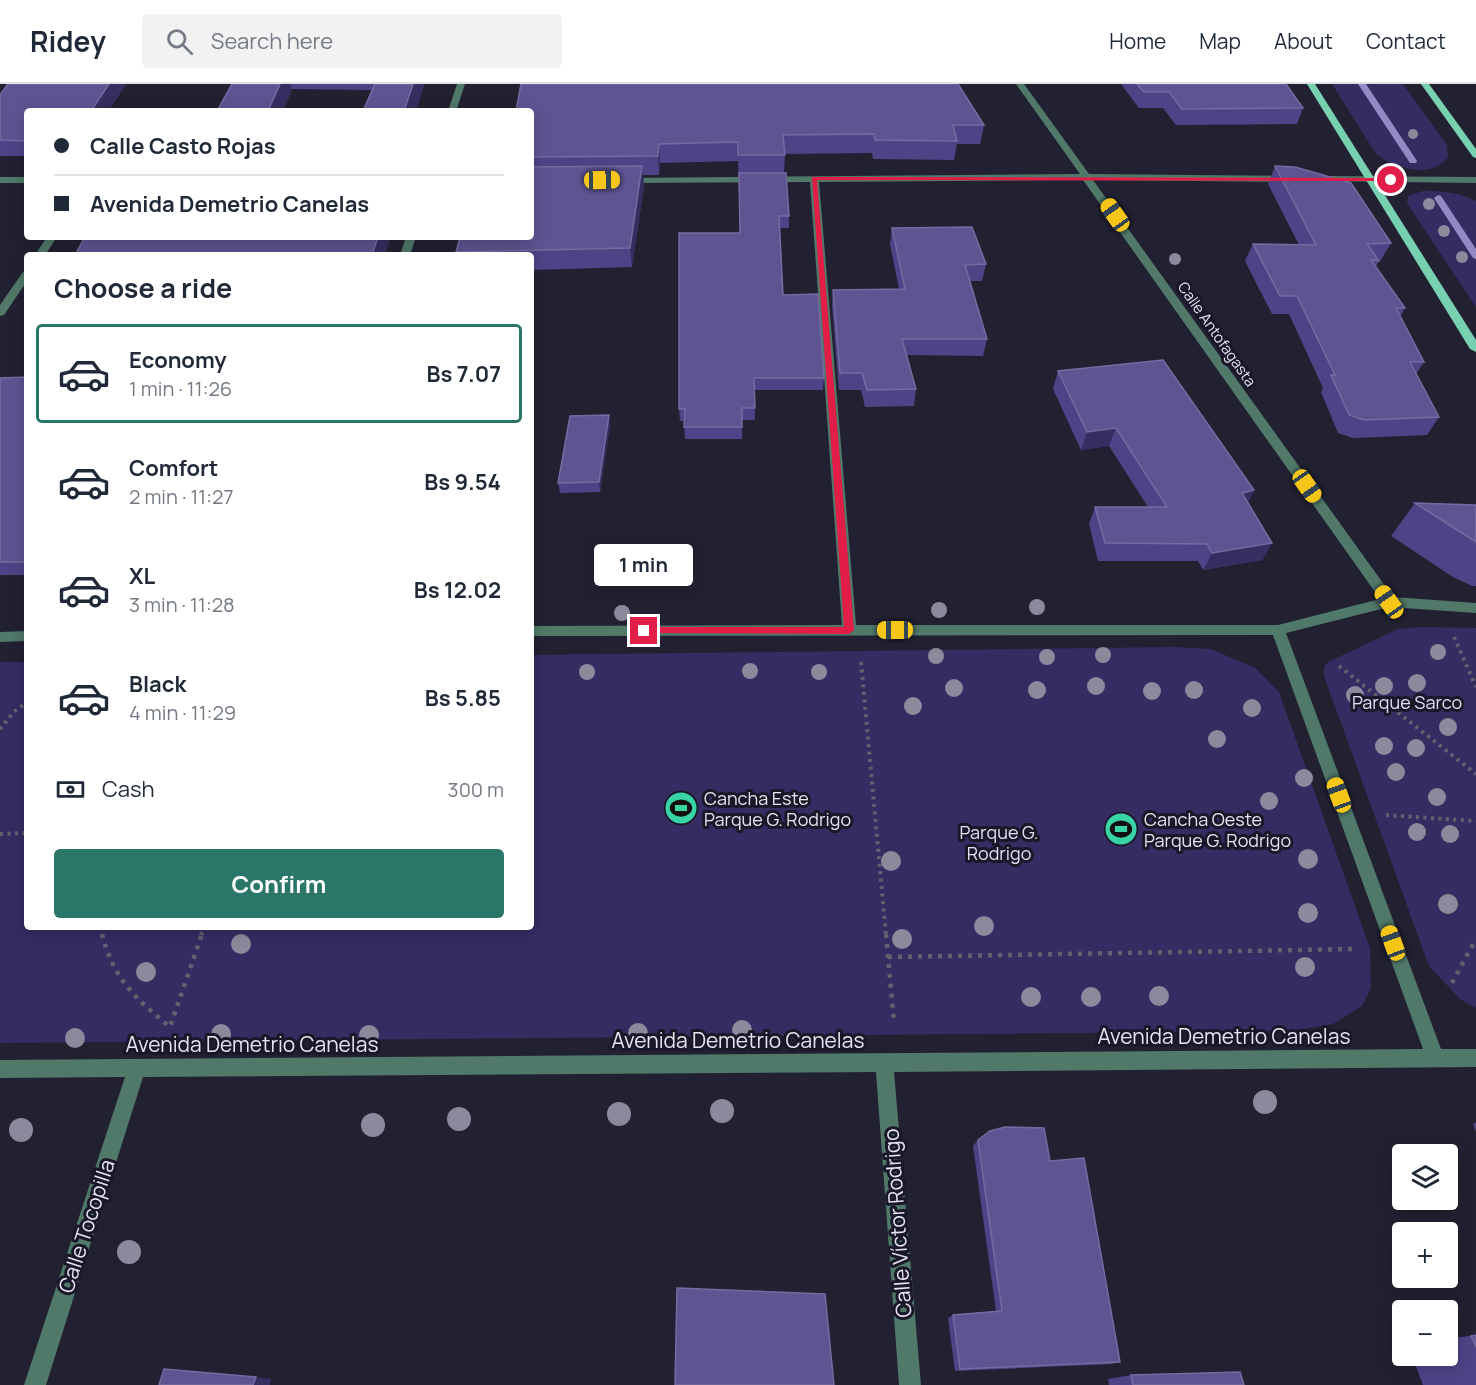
<!DOCTYPE html>
<meta charset="utf-8">
<style>
body{margin:0;font-family:Manrope,sans-serif;background:#f2f2f3;color:#1f2937;height:100vh;display:flex;flex-direction:column;font-size:22px;white-space:nowrap}
*{box-sizing:border-box;margin:0}
p{font-size:20px;color:#747a83}
.icon{flex:none;width:33px;height:33px;fill:none;stroke:currentColor;stroke-width:2;stroke-linecap:round;stroke-linejoin:round}
.map{position:relative;flex:1;overflow:hidden}
.sheet{position:absolute;left:24px;top:168px;width:510px;height:678px;display:flex;flex-direction:column;background:#fff;border-radius:6px;box-shadow:0 3px 15px #0003}
.sheet>*{flex:none}
.banner{position:absolute;left:24px;top:24px;width:510px;height:132px;border-radius:6px;box-shadow:0 3px 15px #0003;display:grid;align-content:center;height:132px;padding:0 30px;background:#fff}
.controls{position:absolute;left:1392px;top:1060px;display:grid;gap:12px}
.controls a{display:grid;place-items:center;width:66px;height:66px;border-radius:6px;background:#fff;box-shadow:0 3px 15px #0003;font-size:30px}
.end{position:absolute;width:27px;height:27px;margin:-14px;border:8px solid #e11d48;background:#fff;box-shadow:0 0 0 3px #fff}
.from{border-radius:50%}
.bubble{position:absolute;height:42px;border-radius:6px;background:#fff;box-shadow:0 3px 15px #0003;font-size:20px;font-weight:700;line-height:42px;text-align:center}
.car{position:absolute;width:18px;height:36px;margin:-18px -9px;border-radius:8px;box-shadow:0 0 4px 2px #0007;background:linear-gradient(#f5c518 24%,#345 0 40%,#f5c518 0 76%,#345 0 86%,#f5c518 0)}
.banner b{display:flex;align-items:center;gap:21px;height:57px;font-size:22px}
.banner b+b{border-top:2px solid #e0e1e3}
.banner i{width:15px;height:15px;background:#1f2937}
ul{padding:0;list-style:none}
li{display:flex;align-items:center;gap:18px;height:99px;margin:0 12px 9px;padding:0 18px;border:3px solid transparent;border-radius:6px}
li div{flex:1}
li b{display:block;font-size:22px}
li em{font-style:normal;font-weight:700}
li.on{border-color:#2a7669}
li>.icon{width:54px;height:54px;stroke-width:1.5}
h2{padding:0 30px;font-size:27px;line-height:72px}
.pay{display:flex;align-items:center;gap:15px;height:66px;padding:0 30px;font-size:22px}
.pay p{margin-inline-start:auto}
.action{display:flex;gap:12px;margin-top:auto;padding:12px 30px}
.action a{flex:1;height:69px;border-radius:6px;background:#2a7669;color:#fff;font-size:24px;font-weight:700;line-height:69px;text-align:center}
header{display:flex;align-items:center;gap:36px;box-sizing:border-box;height:84px;padding:0 30px;background:#fff;border-bottom:2px solid #e0e1e3}
header strong{font-size:28px}
nav{display:flex;gap:33px;margin-inline-start:auto;font-size:21px}
.search{width:420px;height:54px;background:#f2f2f3;display:flex;align-items:center;gap:15px;box-sizing:border-box;padding:0 21px;border-radius:6px;color:#747a83;font-size:22px}
.map>svg:first-child{display:block}
.green{fill:#352c62}
.lines{fill:none;stroke-linecap:round;stroke-linejoin:round}
.stream{fill:#928ac4;fill-rule:evenodd}
.path-far1{stroke:#626170;stroke-width:4;stroke-dasharray:3 4.5;stroke-linecap:butt}
.path{stroke:#626170;stroke-width:4.5;stroke-dasharray:4 6;stroke-linecap:butt}
.minor{fill:#507969;fill-rule:evenodd}
.major{fill:#77d1b0;fill-rule:evenodd}
.tree{fill:#8b8a9d}
.wall{fill:#4f4387}
.shaded-wall{fill:#362e60}
.building{fill:#5f5492;stroke:#746ba1;stroke-width:1.5}
.route{fill:#e11d48}
.labels{text-anchor:middle;dominant-baseline:central;stroke-width:6;stroke-linejoin:round;paint-order:stroke}
.far-street-label{font-size:15px;fill:#e4e3ef;stroke:#191728}
.park-label{font-size:18px;fill:#e1dff5;stroke:#191728}
.poi-label{font-size:18px;fill:#e4e3ef;stroke:#191728;text-anchor:start}
.near-street-label{font-size:21px;fill:#e4e3ef;stroke:#191728}
</style>
<header>
<strong>Ridey</strong>
<div class="search"><svg class="icon" aria-label="search" viewBox="0 0 24 24"><circle cx="10" cy="10" r="6"/><path d="M15 15l6 6"/></svg>Search here</div>
<nav><a>Home</a><a>Map</a><a>About</a><a>Contact</a></nav>
</header>
<div class="map">
<svg width="1476" height="1301" viewBox="0 0 1476 1301">
<rect width="100%" height="100%" fill="#222132"/>
<g class="green">
<path d="M 1332,0 L 1403,0 L 1447,61 L 1448,73 C 1432,95 1395,85 1376,70 Z"/>
<path d="M 1423,107 C 1442,107 1459,108 1476,117 L 1476,223 L 1407,119 L 1408,112 Z"/>
<path d="M 1419,543 L 1476,544 L 1476,924 L 1460,915 L 1429,882 L 1324,592 L 1324,583 L 1328,578 L 1398,545 Z"/>
<path d="M 1174,563 L 1211,565 L 1255,584 L 1279,608 L 1370,864 L 1371,904 L 1362,922 L 1333,940 L 1294,947 L 0,959 L 0,578 L 27,578 L 27,843 L 531,843 L 531,571 Z"/>
</g>
<g class="lines">
<g class="stream">
<path d="M 1358,0 L 1366,0 L 1417,77 L 1416,79 L 1410,79 Z"/>
<path d="M 1438,111 L 1441,112 L 1476,165 L 1476,175 L 1473,174 L 1434,114 Z"/>
</g>
<g class="path-far1">
<path d="M 1454,553 L 1476,603"/>
<path d="M 861,578 L 886,851"/>
<path d="M 1339,582 L 1476,690"/>
<path d="M 0,645 L 14,628 L 27,618"/>
<path d="M 1386,731 L 1476,737"/>
<path d="M 0,750 L 27,749"/>
<path d="M 100,843 L 102,851"/>
<path d="M 201,851 L 204,843"/>
</g>
<g class="path">
<path d="M 102,850 C 114,896 135,914 170,943 L 202,850"/>
<path d="M 886,850 L 894,938"/>
<path d="M 888,873 L 1358,865"/>
<path d="M 1452,899 L 1476,855"/>
</g>
<g class="minor">
<path d="M 457,0 L 465,0 L 456,27 L 448,27 Z"/>
<path d="M 1016,0 L 1024,0 L 1089,90 L 1290,92 L 1295,95 L 1290,98 L 1093,96 L 1393,513 L 1476,519 L 1476,529 L 1389,523 L 1286,549 L 1441,965 L 1476,965 L 1476,983 L 894,988 L 921,1301 L 899,1301 L 876,988 L 143,993 L 46,1301 L 24,1301 L 125,993 L 0,994 L 0,976 L 1423,965 L 1273,551 L 531,552 L 531,542 L 842,541 L 810,98 L 624,99 L 621,98 L 621,94 L 1080,90 ZM 1083,96 L 1380,515 L 1278,541 L 856,541 L 819,98 Z"/>
<path d="M 1320,92 L 1476,93 L 1476,99 L 1317,97 L 1317,93 Z"/>
<rect x="0" y="93" width="27" height="6"/>
<path d="M 47,153 L 57,153 L 45,171 L 35,171 Z"/>
<path d="M 406,153 L 416,153 L 410,171 L 400,171 Z"/>
<path d="M 27,187 L 27,197 L 4,231 L 0,232 L 0,221 L 23,188 Z"/>
<path d="M 27,547 L 27,557 L 0,558 L 0,548 Z"/>
</g>
<g class="major">
<path d="M 1307,0 L 1315,0 L 1476,256 L 1476,268 L 1470,265 Z"/>
<path d="M 1421,0 L 1429,0 L 1476,65 L 1476,74 L 1473,73 Z"/>
</g>
</g>
<g class="tree">
<circle cx="1413" cy="50" r="5"/>
<circle cx="1429" cy="120" r="6"/>
<circle cx="1444" cy="147" r="6"/>
<circle cx="1462" cy="173" r="6"/>
<circle cx="1175" cy="175" r="6"/>
<circle cx="1037" cy="523" r="8"/>
<circle cx="939" cy="526" r="8"/>
<circle cx="622" cy="529" r="8"/>
<circle cx="1438" cy="568" r="8"/>
<circle cx="1103" cy="571" r="8"/>
<circle cx="936" cy="572" r="8"/>
<circle cx="1047" cy="573" r="8"/>
<circle cx="750" cy="587" r="8"/>
<circle cx="587" cy="588" r="8"/>
<circle cx="819" cy="588" r="8"/>
<circle cx="1417" cy="599" r="9"/>
<circle cx="1096" cy="602" r="9"/>
<circle cx="1384" cy="602" r="9"/>
<circle cx="954" cy="604" r="9"/>
<circle cx="1037" cy="606" r="9"/>
<circle cx="1194" cy="606" r="9"/>
<circle cx="1152" cy="607" r="9"/>
<circle cx="1355" cy="611" r="9"/>
<circle cx="913" cy="622" r="9"/>
<circle cx="1252" cy="624" r="9"/>
<circle cx="1448" cy="643" r="9"/>
<circle cx="1217" cy="655" r="9"/>
<circle cx="1384" cy="662" r="9"/>
<circle cx="1416" cy="664" r="9"/>
<circle cx="1396" cy="688" r="9"/>
<circle cx="1304" cy="694" r="9"/>
<circle cx="1437" cy="713" r="9"/>
<circle cx="1269" cy="717" r="9"/>
<circle cx="1417" cy="748" r="9"/>
<circle cx="1450" cy="750" r="9"/>
<circle cx="1308" cy="775" r="10"/>
<circle cx="891" cy="777" r="10"/>
<circle cx="1448" cy="820" r="10"/>
<circle cx="1308" cy="829" r="10"/>
<circle cx="984" cy="842" r="10"/>
<circle cx="902" cy="855" r="10"/>
<circle cx="241" cy="860" r="10"/>
<circle cx="1305" cy="883" r="10"/>
<circle cx="146" cy="888" r="10"/>
<circle cx="1159" cy="912" r="10"/>
<circle cx="1031" cy="913" r="10"/>
<circle cx="1091" cy="913" r="10"/>
<circle cx="742" cy="946" r="10"/>
<circle cx="638" cy="949" r="10"/>
<circle cx="221" cy="950" r="10"/>
<circle cx="369" cy="951" r="10"/>
<circle cx="75" cy="954" r="10"/>
<circle cx="1265" cy="1018" r="12"/>
<circle cx="722" cy="1027" r="12"/>
<circle cx="619" cy="1030" r="12"/>
<circle cx="459" cy="1035" r="12"/>
<circle cx="373" cy="1041" r="12"/>
<circle cx="21" cy="1046" r="12"/>
<circle cx="129" cy="1168" r="12"/>
</g>
<g class="wall">
<path d="M 8,0 L 126,0 L 108,27 L 27,27 L 27,72 L 0,72 L 0,11 Z"/>
<path d="M 232,0 L 424,0 L 416,27 L 363,27 L 372,6 L 292,5 L 283,27 L 217,27 Z"/>
<path d="M 1121,0 L 1286,0 L 1303,24 L 1297,40 L 1176,41 L 1163,24 L 1139,24 Z"/>
<path d="M 531,27 L 984,41 L 980,60 L 957,60 L 954,76 L 873,75 L 872,69 L 785,70 L 784,89 L 789,132 L 789,144 L 780,144 L 783,211 L 824,294 L 823,306 L 754,306 L 755,336 L 742,336 L 742,355 L 685,355 L 684,337 L 680,337 L 679,325 L 740,149 L 738,77 L 660,79 L 659,91 L 643,91 L 644,101 L 632,183 L 531,186 L 531,171 L 456,171 L 456,168 L 531,153 Z"/>
<path d="M 1275,82 L 1391,159 L 1381,176 L 1379,176 L 1376,183 L 1405,224 L 1400,233 L 1424,278 L 1416,290 L 1439,333 L 1427,351 L 1353,354 L 1338,349 L 1321,308 L 1323,304 L 1289,230 L 1272,230 L 1245,177 L 1253,160 L 1299,161 L 1268,100 Z"/>
<path d="M 892,144 L 986,180 L 982,197 L 970,197 L 987,255 L 983,272 L 907,271 L 916,305 L 914,322 L 865,323 L 861,306 L 839,306 L 832,222 L 833,206 L 899,205 L 890,160 Z"/>
<path d="M 1058,287 L 1254,406 L 1248,418 L 1272,459 L 1262,476 L 1203,486 L 1198,477 L 1098,477 L 1089,440 L 1095,423 L 1148,423 L 1109,362 L 1081,366 L 1053,305 Z"/>
<path d="M 27,293 L 27,491 L 0,491 L 0,294 Z"/>
<path d="M 610,340 L 600,408 L 560,409 L 558,399 Z"/>
<path d="M 1415,419 L 1476,421 L 1476,502 L 1472,502 L 1453,493 L 1391,452 Z"/>
<path d="M 1476,1038 L 1476,1048 L 1473,1040 Z"/>
<path d="M 978,1056 L 1050,1077 L 1120,1278 L 1112,1280 L 955,1287 L 948,1234 L 953,1231 L 996,1227 L 973,1062 Z"/>
<path d="M 1476,1251 L 1476,1301 L 1423,1301 L 1412,1272 L 1448,1272 L 1448,1255 Z"/>
<path d="M 1131,1291 L 1244,1301 L 1109,1301 L 1108,1295 Z"/>
</g>
<g class="shaded-wall">
<path d="M 109,0 L 126,0 L 108,27 L 91,27 Z"/>
<path d="M 280,0 L 290,0 L 292,5 L 283,27 L 268,27 Z"/>
<path d="M 413,0 L 424,0 L 416,27 L 404,27 Z"/>
<path d="M 659,60 L 660,79 L 659,91 L 658,72 Z"/>
<path d="M 642,82 L 644,101 L 632,183 L 630,164 Z"/>
<path d="M 378,153 L 391,153 L 385,171 L 372,171 Z"/>
<path d="M 609,331 L 610,340 L 600,408 L 599,398 Z"/>
<path d="M 1116,344 L 1109,362 L 1081,366 L 1087,348 Z"/>
<path d="M 1254,406 L 1245,424 L 1242,409 Z"/>
<path d="M 1272,459 L 1262,476 L 1203,486 L 1212,469 Z"/>
<path d="M 256,1293 L 271,1295 L 270,1301 L 253,1301 Z"/>
</g>
<g class="building">
<path d="M 8,0 L 109,0 L 91,27 L 27,27 L 27,57 L 0,56 L 0,11 Z"/>
<path d="M 232,0 L 280,0 L 268,27 L 217,27 Z"/>
<path d="M 375,0 L 413,0 L 404,27 L 363,27 Z"/>
<path d="M 521,0 L 958,0 L 984,41 L 953,41 L 957,57 L 875,56 L 874,50 L 783,51 L 785,71 L 738,71 L 738,58 L 659,60 L 658,72 L 531,73 L 531,27 L 516,27 Z"/>
<path d="M 1137,0 L 1286,0 L 1303,24 L 1182,25 L 1169,8 L 1144,8 Z"/>
<path d="M 642,82 L 630,164 L 456,168 L 460,153 L 531,153 L 531,83 Z"/>
<path d="M 1275,82 L 1295,83 L 1351,99 L 1391,159 L 1367,160 L 1379,177 L 1371,176 L 1405,224 L 1396,224 L 1424,278 L 1410,278 L 1439,333 L 1364,336 L 1349,331 L 1331,291 L 1335,291 L 1297,212 L 1280,212 L 1253,160 L 1316,161 Z"/>
<path d="M 739,89 L 786,89 L 789,132 L 779,132 L 783,211 L 818,210 L 824,294 L 754,294 L 755,324 L 742,324 L 742,343 L 684,343 L 685,325 L 679,325 L 679,149 L 740,149 Z"/>
<path d="M 972,143 L 986,180 L 965,181 L 987,255 L 902,255 L 916,305 L 867,306 L 862,289 L 840,289 L 833,206 L 905,205 L 892,144 Z"/>
<path d="M 85,153 L 378,153 L 372,171 L 75,171 Z"/>
<path d="M 1163,276 L 1254,406 L 1242,409 L 1272,459 L 1212,469 L 1207,460 L 1105,459 L 1095,423 L 1167,423 L 1116,344 L 1087,348 L 1058,287 Z"/>
<path d="M 27,293 L 27,478 L 0,478 L 0,294 Z"/>
<path d="M 609,331 L 599,398 L 558,399 L 570,332 Z"/>
<path d="M 1415,419 L 1476,421 L 1476,458 Z"/>
<path d="M 1005,1043 L 1044,1044 L 1050,1077 L 1084,1074 L 1120,1278 L 960,1285 L 953,1231 L 1002,1227 L 978,1056 L 990,1047 Z"/>
<path d="M 677,1204 L 825,1210 L 834,1301 L 675,1301 Z"/>
<path d="M 1476,1251 L 1476,1263 L 1471,1252 Z"/>
<path d="M 164,1285 L 256,1293 L 253,1301 L 159,1301 Z"/>
<path d="M 1240,1288 L 1244,1301 L 1133,1301 L 1131,1291 Z"/>
</g>
<path class="route" d="M 812,93 L 1391,94 L 1394,96 L 1391,97 L 817,96 L 854,546 L 849,550 L 640,549 L 639,547 L 644,543 L 844,543 Z"/>
<defs>
<g id="stadium-disc" transform="scale(1.725)"><circle r="9.5" fill="#38d4a6" stroke="#191728"/><path d="M0-5a6.5 5 0 1 0 0 10a6.5 5 0 1 0 0-10ZM-3.5-1.8h7v3.6h-7Z" fill="#111"/></g>
</defs>
<g fill-rule="evenodd">
<use href="#stadium-disc" x="681" y="724"/>
<use href="#stadium-disc" x="1121" y="745"/>
</g>
<g class="labels">
<g class="far-street-label">
<text transform="translate(1217 250) rotate(55)">Calle Antofagasta</text>
</g>
<g class="park-label">
<text x="1407" y="618">Parque Sarco</text>
<text x="999" y="748">Parque G.<tspan x="999" dy="21">Rodrigo</tspan></text>
</g>
<g class="poi-label">
<text x="704" y="714">Cancha Este<tspan x="704" dy="21">Parque G. Rodrigo</tspan></text>
<text x="1144" y="735">Cancha Oeste<tspan x="1144" dy="21">Parque G. Rodrigo</tspan></text>
</g>
<g class="near-street-label">
<text x="1224" y="952">Avenida Demetrio Canelas</text>
<text x="738" y="956">Avenida Demetrio Canelas</text>
<text x="252" y="960">Avenida Demetrio Canelas</text>
<text transform="translate(897 1139) rotate(-94)">Calle Víctor Rodrigo</text>
<text transform="translate(86 1142) rotate(-72)">Calle Tocopilla</text>
</g>
</g>
</svg>
<div class="controls">
<a><svg class="icon" aria-label="layers" viewBox="0 0 24 24"><path d="M12 4l9 5-9 5-9-5zM3 14l9 5 9-5"/></svg></a>
<a>+</a>
<a>−</a>
</div>
<i class="end from" style="left:1391px;top:96px"></i>
<i class="end" style="left:644px;top:547px"></i>
<div class="bubble" style="left:594px;top:460px;width:99px">1 min</div>
<i class="car" style="left:602px;top:96px;rotate:89deg"></i>
<i class="car" style="left:1115px;top:131px;rotate:325deg"></i>
<i class="car" style="left:1307px;top:402px;rotate:145deg"></i>
<i class="car" style="left:1389px;top:518px;rotate:325deg"></i>
<i class="car" style="left:895px;top:546px;rotate:270deg"></i>
<i class="car" style="left:1339px;top:711px;rotate:340deg"></i>
<i class="car" style="left:1393px;top:859px;rotate:340deg"></i>
<div class="banner">
<b><i class="from"></i>Calle Casto Rojas</b>
<b><i></i>Avenida Demetrio Canelas</b>
</div>
<section class="sheet">
<h2>Choose a ride</h2>
<ul>
<li class="on"><svg class="icon" aria-label="car" viewBox="0 0 24 24"><path d="M5 17H2v-5l4-1 3-4h7l3 4 3 1v5h-3M9 17h6M6 11h13"/><circle cx="7" cy="17" r="2"/><circle cx="17" cy="17" r="2"/></svg><div><b>Economy</b><p>1 min · 11:26</p></div><em>Bs 7.07</em></li>
<li><svg class="icon" aria-label="car" viewBox="0 0 24 24"><path d="M5 17H2v-5l4-1 3-4h7l3 4 3 1v5h-3M9 17h6M6 11h13"/><circle cx="7" cy="17" r="2"/><circle cx="17" cy="17" r="2"/></svg><div><b>Comfort</b><p>2 min · 11:27</p></div><em>Bs 9.54</em></li>
<li><svg class="icon" aria-label="car" viewBox="0 0 24 24"><path d="M5 17H2v-5l4-1 3-4h7l3 4 3 1v5h-3M9 17h6M6 11h13"/><circle cx="7" cy="17" r="2"/><circle cx="17" cy="17" r="2"/></svg><div><b>XL</b><p>3 min · 11:28</p></div><em>Bs 12.02</em></li>
<li><svg class="icon" aria-label="car" viewBox="0 0 24 24"><path d="M5 17H2v-5l4-1 3-4h7l3 4 3 1v5h-3M9 17h6M6 11h13"/><circle cx="7" cy="17" r="2"/><circle cx="17" cy="17" r="2"/></svg><div><b>Black</b><p>4 min · 11:29</p></div><em>Bs 5.85</em></li>
</ul>
<div class="pay"><svg class="icon" aria-label="cash" viewBox="0 0 24 24"><path d="M3 7h18v10H3z"/><circle cx="12" cy="12" r="2"/></svg>Cash<p>300 m</p></div>
<div class="action"><a>Confirm</a></div>
</section>
</div>
